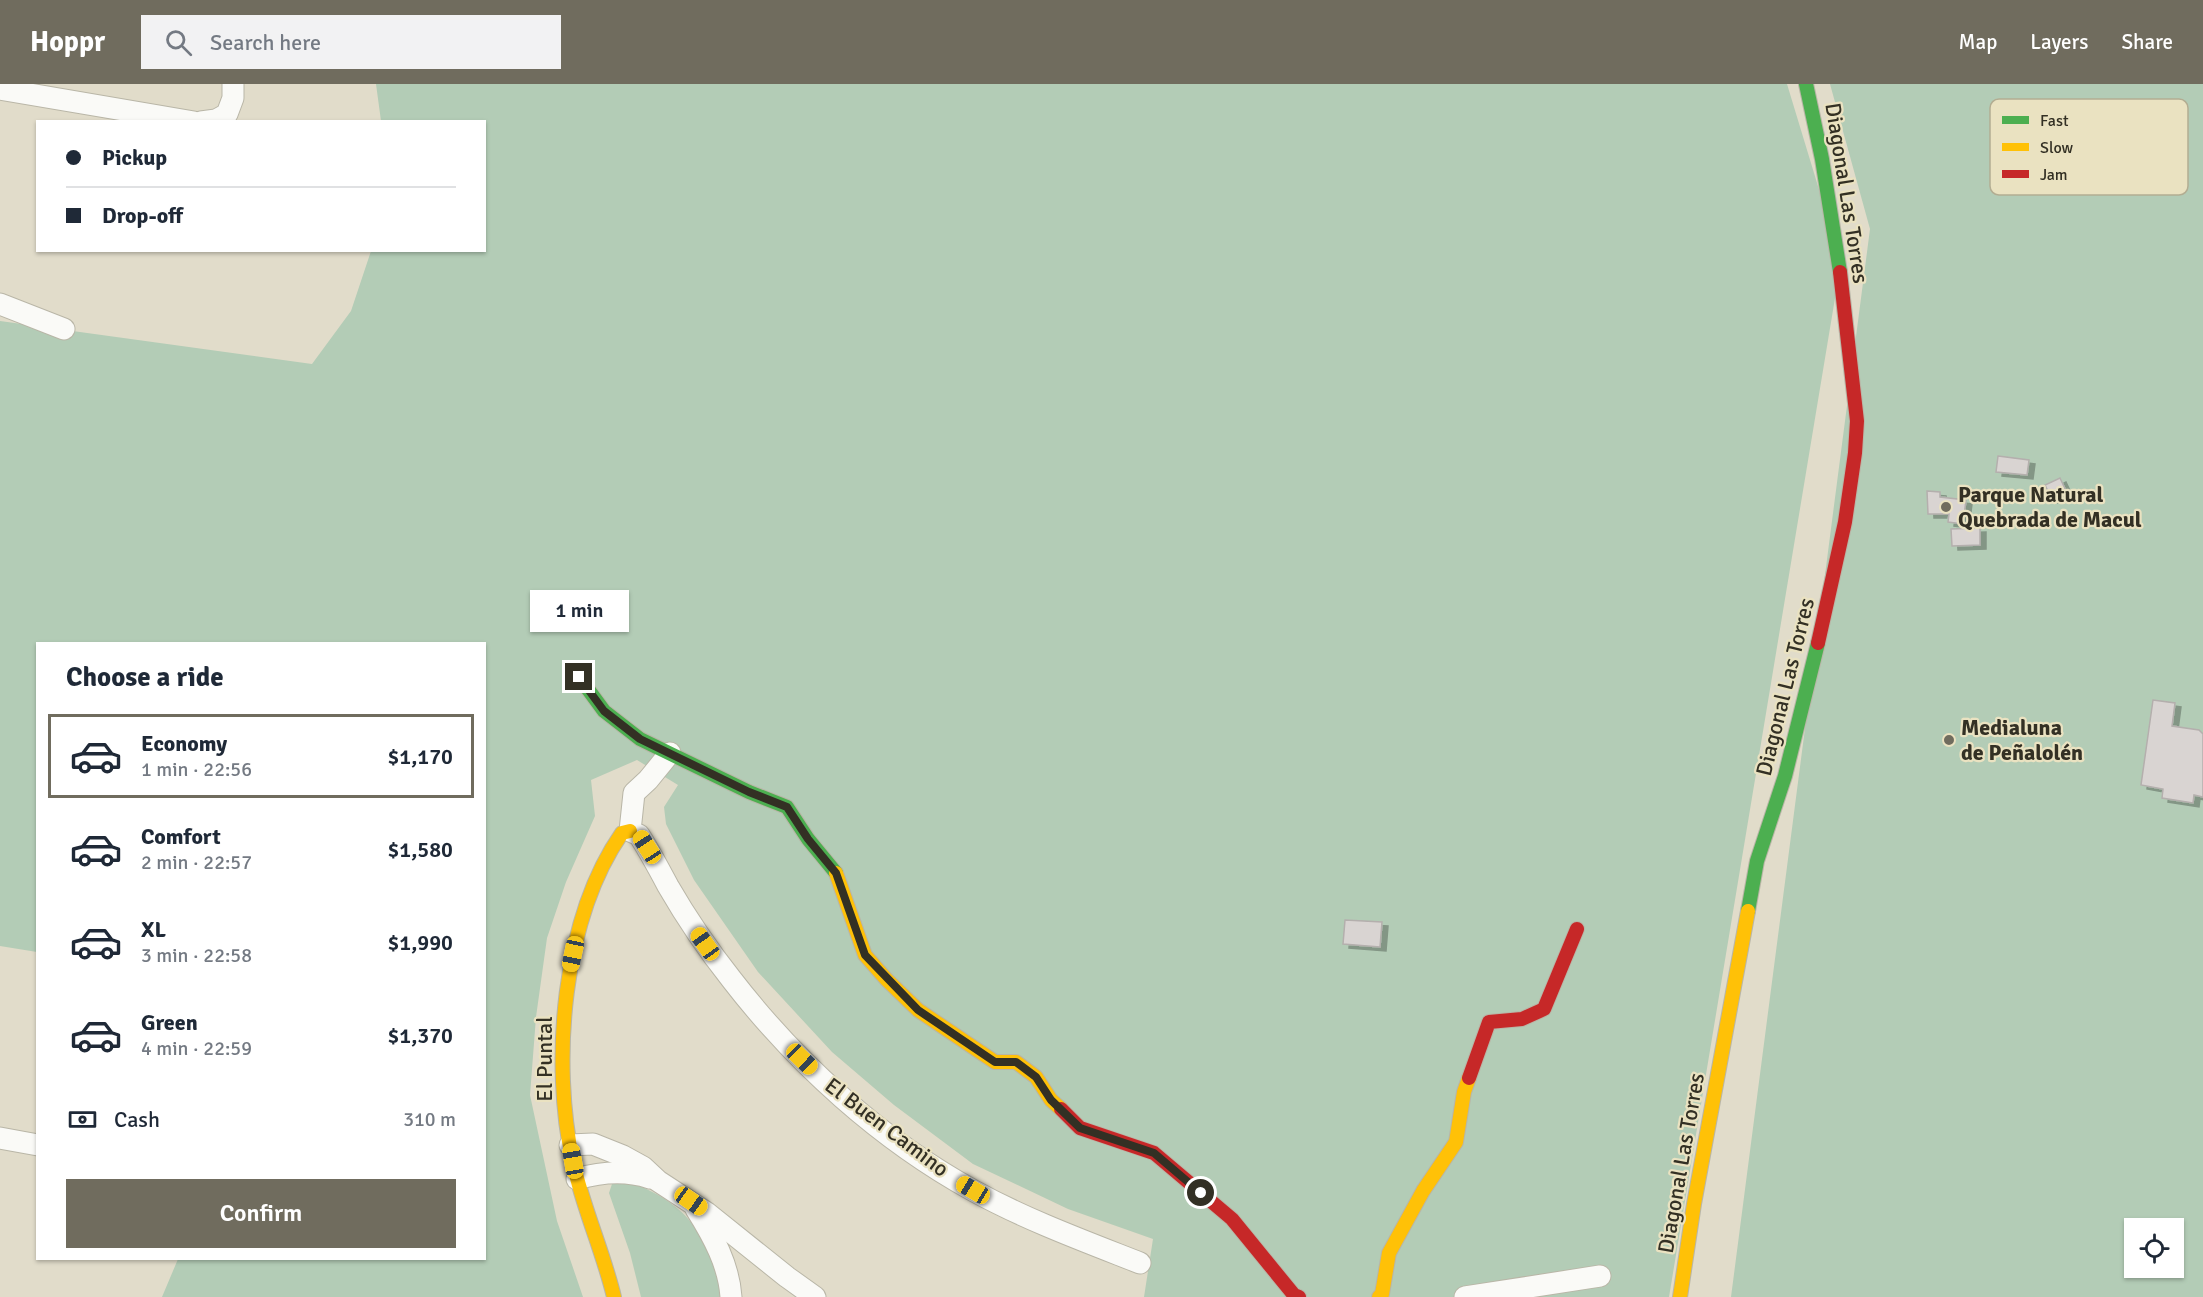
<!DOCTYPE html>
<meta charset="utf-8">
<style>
body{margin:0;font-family:Signika,sans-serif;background:#f2f2f3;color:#1f2937;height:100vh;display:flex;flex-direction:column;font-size:22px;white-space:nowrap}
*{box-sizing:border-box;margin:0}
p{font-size:20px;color:#747a83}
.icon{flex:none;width:33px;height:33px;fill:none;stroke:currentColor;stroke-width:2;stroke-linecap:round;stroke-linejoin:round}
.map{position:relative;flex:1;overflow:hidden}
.details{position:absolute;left:36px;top:558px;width:450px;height:618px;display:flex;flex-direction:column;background:#fff;border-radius:0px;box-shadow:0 2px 4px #0004}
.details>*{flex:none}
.hud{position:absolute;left:36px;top:36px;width:450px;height:132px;border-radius:0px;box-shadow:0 2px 4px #0004;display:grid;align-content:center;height:132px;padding:0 30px;background:#fff}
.buttons{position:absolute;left:2124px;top:1134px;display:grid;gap:12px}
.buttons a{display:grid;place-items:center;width:60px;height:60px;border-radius:0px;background:#fff;box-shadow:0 2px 4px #0004;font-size:30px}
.end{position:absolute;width:27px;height:27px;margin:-14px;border:8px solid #333024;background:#fff;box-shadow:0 0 0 3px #fff}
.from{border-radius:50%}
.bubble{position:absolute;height:42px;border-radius:0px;background:#fff;box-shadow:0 2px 4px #0004;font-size:20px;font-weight:600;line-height:42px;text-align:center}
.car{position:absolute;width:18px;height:36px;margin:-18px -9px;border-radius:8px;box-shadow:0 0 4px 2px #0007;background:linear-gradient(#f5c518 24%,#345 0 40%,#f5c518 0 76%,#345 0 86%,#f5c518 0)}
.hud b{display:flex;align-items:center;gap:21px;height:57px;font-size:22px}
.hud b+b{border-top:2px solid #e0e1e3}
.hud i{width:15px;height:15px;background:#1f2937}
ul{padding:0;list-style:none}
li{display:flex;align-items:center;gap:18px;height:84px;margin:0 12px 9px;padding:0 18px;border:3px solid transparent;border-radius:0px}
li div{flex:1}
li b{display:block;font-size:22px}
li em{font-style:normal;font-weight:600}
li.active{border-color:#706c5e}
li>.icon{width:54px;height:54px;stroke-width:1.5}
h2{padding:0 30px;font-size:27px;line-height:72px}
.pay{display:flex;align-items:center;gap:15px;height:66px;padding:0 30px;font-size:22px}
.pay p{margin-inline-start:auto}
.cta{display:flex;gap:12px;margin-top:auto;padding:12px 30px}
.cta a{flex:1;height:69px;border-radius:0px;background:#706c5e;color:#fff;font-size:24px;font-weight:600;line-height:69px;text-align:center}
header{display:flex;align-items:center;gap:36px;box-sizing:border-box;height:84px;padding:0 30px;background:#706c5e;color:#fff}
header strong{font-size:28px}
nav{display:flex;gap:33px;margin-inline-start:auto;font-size:21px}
.search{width:420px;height:54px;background:#f2f2f3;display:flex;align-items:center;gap:15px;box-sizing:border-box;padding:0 21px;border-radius:0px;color:#747a83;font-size:22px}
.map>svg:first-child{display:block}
.green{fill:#b3ccb6;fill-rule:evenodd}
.building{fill:#d9d4d2;stroke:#b4afad;stroke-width:1.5;filter:url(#shadow)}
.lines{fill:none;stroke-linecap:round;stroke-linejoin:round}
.street-casing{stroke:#b9b6a7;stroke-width:23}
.fast-casing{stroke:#b9b6a7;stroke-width:16}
.slow-casing{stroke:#b9b6a7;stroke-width:16}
.jam-casing{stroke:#b9b6a7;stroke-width:16}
.street{stroke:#fafaf7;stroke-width:21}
.fast{stroke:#4caf50;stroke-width:14}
.slow{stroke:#ffc107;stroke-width:14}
.jam{stroke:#c62828;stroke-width:14}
.route{stroke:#333024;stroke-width:8}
.poi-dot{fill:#706c5e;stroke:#eae2c1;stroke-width:2}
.labels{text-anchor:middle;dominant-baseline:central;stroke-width:4.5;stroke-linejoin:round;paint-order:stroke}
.street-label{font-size:22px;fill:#333024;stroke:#eae2c1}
.poi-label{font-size:22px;font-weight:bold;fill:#333024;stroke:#eae2c1;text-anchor:start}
.key{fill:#eae2c1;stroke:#b3ad92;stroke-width:1.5}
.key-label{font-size:16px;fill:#333024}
</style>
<header>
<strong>Hoppr</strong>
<div class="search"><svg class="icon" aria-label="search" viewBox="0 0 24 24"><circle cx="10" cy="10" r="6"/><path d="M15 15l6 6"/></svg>Search here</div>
<nav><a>Map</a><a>Layers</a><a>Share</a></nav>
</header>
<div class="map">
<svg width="2203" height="1213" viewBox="0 0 2203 1213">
<defs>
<filter id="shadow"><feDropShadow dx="6" dy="4" stdDeviation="0" flood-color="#0004"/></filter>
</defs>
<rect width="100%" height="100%" fill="#e1dcca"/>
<g class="green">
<path d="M 376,0 L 1787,0 L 1841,178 L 1669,1213 L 1144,1213 L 1153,1155 L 1068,1125 L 973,1080 L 894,1021 L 832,968 L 758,888 L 694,796 L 666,740 L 664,723 L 678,701 L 637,676 L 591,696 L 595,732 L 566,798 L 547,854 L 536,933 L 530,1011 L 557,1137 L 583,1213 L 162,1213 L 178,1175 L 484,1174 L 484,560 L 38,560 L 37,868 L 0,862 L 0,237 L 312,280 L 351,227 L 371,167 L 484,166 L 484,38 L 381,37 Z"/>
<path d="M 1830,0 L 2203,0 L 2203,1213 L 1731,1213 L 1870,145 ZM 2134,1144 L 2174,1144 L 2174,1184 L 2134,1184 Z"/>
<path d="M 620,1095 C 663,1108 694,1130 712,1173 C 717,1185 719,1200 723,1213 L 641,1213 L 630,1169 L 609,1109 L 612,1100 L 620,1099 Z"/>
</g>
<g class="building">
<path d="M 1998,372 L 2029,376 L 2027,391 L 1996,388 Z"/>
<path d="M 2060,394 L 2067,409 L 2052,415 L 2045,401 Z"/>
<path d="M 1927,407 L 1940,408 L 1940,413 L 1966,416 L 1963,440 L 1948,438 L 1949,430 L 1928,430 Z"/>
<path d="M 1980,444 L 1980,461 L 1952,462 L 1951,445 Z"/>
<path d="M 2153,616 L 2175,619 L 2172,642 L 2199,646 L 2203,650 L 2203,713 L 2194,711 L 2193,719 L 2162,714 L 2163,705 L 2141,701 Z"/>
<path d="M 1345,836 L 1382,838 L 1380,863 L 1343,860 Z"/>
</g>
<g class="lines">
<g class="street-casing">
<g id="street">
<path d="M 0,5 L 194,38"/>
<path d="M 201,38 L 216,36 L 227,30 L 233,14 L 233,0"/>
<path d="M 0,220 L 64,245"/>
<path d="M 670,669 L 648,696 L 634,709 L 630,747 L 639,751 C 650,768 659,785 668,802 C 687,835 709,867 732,896 C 797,980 881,1056 974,1107 C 1027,1136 1084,1157 1140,1179"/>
<path d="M 0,1054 L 38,1061"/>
<path d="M 570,1061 L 593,1060 L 623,1072 L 643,1083 L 658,1097 L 707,1129 L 787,1193 L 815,1213"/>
<path d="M 577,1095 C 601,1088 626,1086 650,1094"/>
<path d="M 696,1125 C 713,1152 729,1181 731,1213"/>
<path d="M 1465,1213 L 1600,1192"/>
</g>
</g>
<g class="fast-casing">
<g id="fast">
<path d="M 1806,0 L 1822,75 L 1840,188"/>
<path d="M 579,593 L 604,627 L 640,655 L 749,708 L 787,723 L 808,755 L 836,789"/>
<path d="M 1748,827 L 1757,777 L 1785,692 L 1818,559"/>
</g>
</g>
<g class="slow-casing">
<g id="slow">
<path d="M 836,789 L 865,871 L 886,895 L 918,926 L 995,978 L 1016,978 L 1036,993 L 1051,1016 L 1061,1025"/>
<path d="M 614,1213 C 603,1167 583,1124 573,1078 C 551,979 562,835 622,749 L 630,747"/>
<path d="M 1379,1213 L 1382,1210 L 1389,1169 L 1423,1107 L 1456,1058 L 1464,1008 L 1469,994"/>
<path d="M 1680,1213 L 1694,1120 L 1748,827"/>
</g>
</g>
<g class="jam-casing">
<g id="jam">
<path d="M 1818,559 L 1845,438 L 1855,369 L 1857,337 L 1840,188"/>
<path d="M 1469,994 L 1489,938 L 1522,935 L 1544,925 L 1577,845"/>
<path d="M 1061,1025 L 1080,1044 L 1154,1069 L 1232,1135 L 1294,1211 L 1299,1213"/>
</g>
</g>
<use href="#street" class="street"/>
<use href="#fast" class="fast"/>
<use href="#slow" class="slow"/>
<use href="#jam" class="jam"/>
</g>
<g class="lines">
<path class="route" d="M 579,593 L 604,627 L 640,655 L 749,708 L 787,723 L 808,755 L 836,789 L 865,871 L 918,926 L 995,978 L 1016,978 L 1036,993 L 1051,1016 L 1080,1044 L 1154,1069 L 1201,1109"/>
</g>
<g class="poi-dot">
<circle cx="1946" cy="423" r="6"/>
<circle cx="1949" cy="656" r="6"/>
</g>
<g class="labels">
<g class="street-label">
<text transform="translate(1847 109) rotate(81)">Diagonal Las Torres</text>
<text transform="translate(1785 603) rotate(-76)">Diagonal Las Torres</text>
<text transform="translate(544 975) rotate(-90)">El Puntal</text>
<text transform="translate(887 1043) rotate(37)">El Buen Camino</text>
<text transform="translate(1681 1079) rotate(-80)">Diagonal Las Torres</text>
</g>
<g class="poi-label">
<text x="1958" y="410">Parque Natural<tspan x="1958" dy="25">Quebrada de Macul</tspan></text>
<text x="1961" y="643">Medialuna<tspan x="1961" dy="25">de Peñalolén</tspan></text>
</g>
</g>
<rect x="1990" y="15" width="198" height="96" rx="9" class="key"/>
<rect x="2002" y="32" width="27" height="8" fill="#4caf50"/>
<rect x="2002" y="59" width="27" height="8" fill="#ffc107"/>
<rect x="2002" y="86" width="27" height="8" fill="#c62828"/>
<g class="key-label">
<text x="2040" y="42">Fast</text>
<text x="2040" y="69">Slow</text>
<text x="2040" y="96">Jam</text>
</g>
</svg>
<div class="buttons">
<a><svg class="icon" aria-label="locate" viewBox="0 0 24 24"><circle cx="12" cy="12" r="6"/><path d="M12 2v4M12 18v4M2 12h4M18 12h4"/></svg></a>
</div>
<i class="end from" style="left:1201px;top:1109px"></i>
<i class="end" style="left:579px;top:593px"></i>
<div class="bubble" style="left:530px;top:506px;width:99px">1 min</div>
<i class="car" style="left:647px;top:763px;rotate:327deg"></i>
<i class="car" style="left:705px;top:860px;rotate:325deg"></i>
<i class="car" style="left:573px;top:870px;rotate:192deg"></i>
<i class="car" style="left:802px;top:975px;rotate:134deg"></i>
<i class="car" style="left:573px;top:1077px;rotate:350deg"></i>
<i class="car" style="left:973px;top:1106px;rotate:301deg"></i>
<i class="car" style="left:691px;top:1117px;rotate:125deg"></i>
<div class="hud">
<b><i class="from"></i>Pickup</b>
<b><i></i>Drop-off</b>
</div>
<section class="details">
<h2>Choose a ride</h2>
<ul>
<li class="active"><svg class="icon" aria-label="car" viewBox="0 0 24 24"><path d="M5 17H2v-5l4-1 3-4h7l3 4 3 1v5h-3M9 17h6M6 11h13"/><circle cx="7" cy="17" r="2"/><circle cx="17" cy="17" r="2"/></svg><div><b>Economy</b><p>1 min · 22:56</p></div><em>$1,170</em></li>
<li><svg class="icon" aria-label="car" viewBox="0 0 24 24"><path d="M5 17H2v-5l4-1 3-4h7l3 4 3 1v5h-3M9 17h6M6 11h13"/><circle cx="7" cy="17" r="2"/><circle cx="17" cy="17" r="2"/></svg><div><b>Comfort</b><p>2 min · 22:57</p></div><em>$1,580</em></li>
<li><svg class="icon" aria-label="car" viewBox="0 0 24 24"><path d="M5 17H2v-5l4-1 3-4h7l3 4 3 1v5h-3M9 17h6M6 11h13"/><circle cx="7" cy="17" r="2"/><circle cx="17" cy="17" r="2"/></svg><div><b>XL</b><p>3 min · 22:58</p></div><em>$1,990</em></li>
<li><svg class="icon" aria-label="car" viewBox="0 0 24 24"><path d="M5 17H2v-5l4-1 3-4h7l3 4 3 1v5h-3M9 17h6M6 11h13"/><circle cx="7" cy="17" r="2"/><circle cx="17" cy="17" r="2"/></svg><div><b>Green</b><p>4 min · 22:59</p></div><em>$1,370</em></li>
</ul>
<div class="pay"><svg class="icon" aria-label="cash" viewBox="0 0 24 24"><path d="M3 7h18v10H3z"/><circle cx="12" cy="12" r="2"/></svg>Cash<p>310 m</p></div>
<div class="cta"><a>Confirm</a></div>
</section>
</div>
